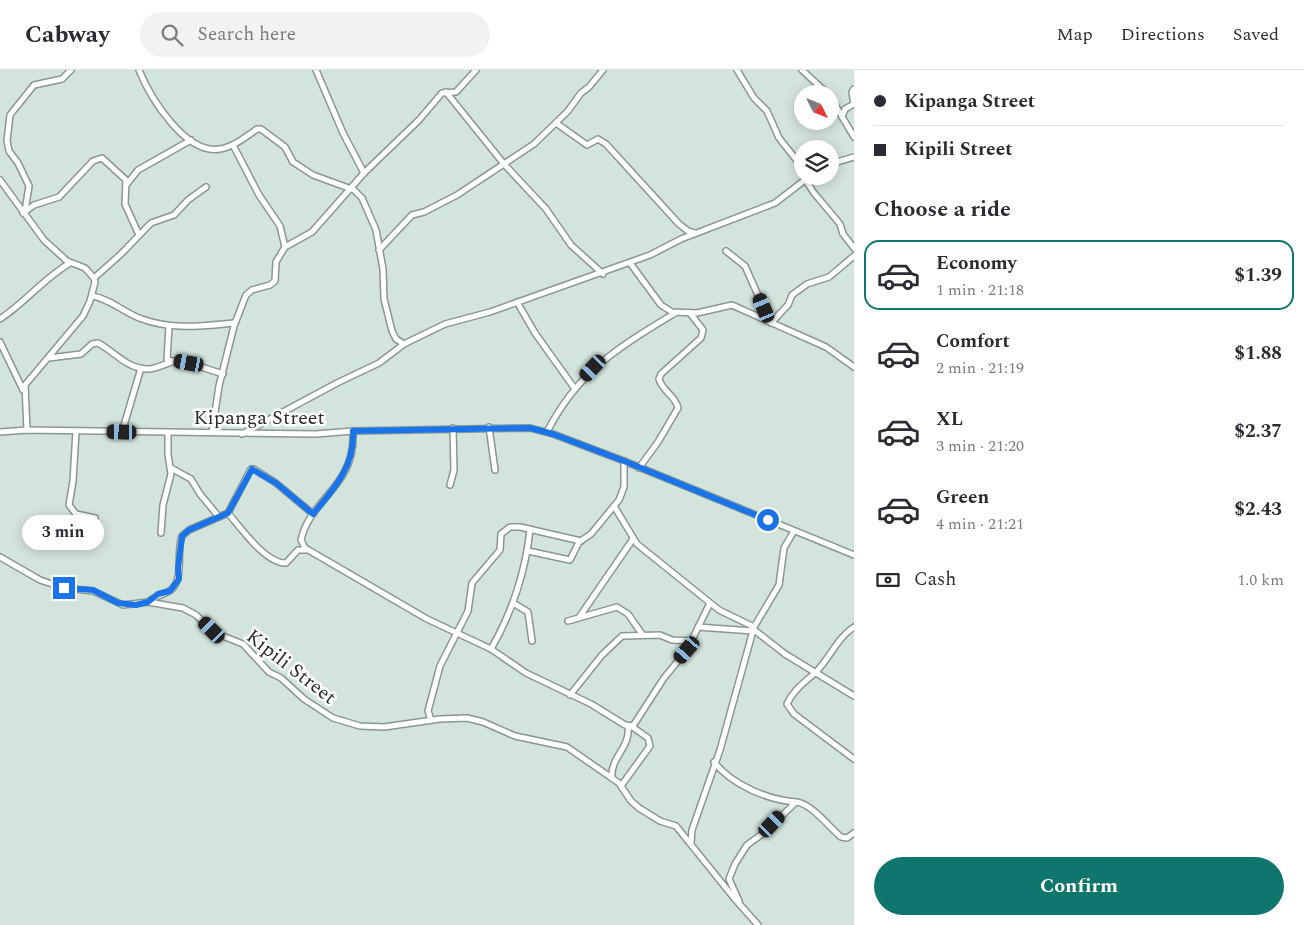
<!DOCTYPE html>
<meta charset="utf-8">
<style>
body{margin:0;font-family:Spectral,serif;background:#f2f2f3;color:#2b2b33;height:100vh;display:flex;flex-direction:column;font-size:19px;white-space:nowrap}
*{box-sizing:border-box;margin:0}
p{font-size:16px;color:#7c7c81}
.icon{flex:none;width:28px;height:28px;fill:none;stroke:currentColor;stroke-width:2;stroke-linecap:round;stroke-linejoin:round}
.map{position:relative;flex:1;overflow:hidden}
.drawer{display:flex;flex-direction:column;background:#fff;width:450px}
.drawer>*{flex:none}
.guide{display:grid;align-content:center;height:110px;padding:0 20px;background:#fff}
.needle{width:32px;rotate:132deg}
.controls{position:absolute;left:794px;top:15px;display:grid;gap:10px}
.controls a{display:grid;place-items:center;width:45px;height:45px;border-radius:50%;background:#fff;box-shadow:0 2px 12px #0003;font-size:25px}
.end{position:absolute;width:22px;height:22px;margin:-11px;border:6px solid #1a73e8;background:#fff;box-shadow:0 0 0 2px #fff}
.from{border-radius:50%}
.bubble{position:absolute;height:35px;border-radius:18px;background:#fff;box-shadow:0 2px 12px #0003;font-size:16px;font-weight:700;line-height:35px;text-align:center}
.car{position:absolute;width:15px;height:30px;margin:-15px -8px;border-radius:6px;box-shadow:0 0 4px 1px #0007;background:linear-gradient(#222 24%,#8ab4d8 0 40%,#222 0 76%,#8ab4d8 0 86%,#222 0)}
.guide b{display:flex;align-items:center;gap:18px;height:48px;font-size:19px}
.guide b+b{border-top:1px solid #e1e1e2}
.guide i{width:12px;height:12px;background:#2b2b33}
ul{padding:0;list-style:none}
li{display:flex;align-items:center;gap:15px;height:70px;margin:0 10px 8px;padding:0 10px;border:2px solid transparent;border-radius:15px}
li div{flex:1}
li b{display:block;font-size:19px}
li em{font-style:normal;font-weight:700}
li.on{border-color:#0f766e}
li>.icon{width:45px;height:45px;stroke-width:1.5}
h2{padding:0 20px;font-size:22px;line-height:60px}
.pay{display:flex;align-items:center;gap:12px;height:55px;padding:0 20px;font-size:19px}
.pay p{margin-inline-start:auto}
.cta{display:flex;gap:10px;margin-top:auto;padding:10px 20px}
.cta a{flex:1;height:58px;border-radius:30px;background:#0f766e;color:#fff;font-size:20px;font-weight:700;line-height:58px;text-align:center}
header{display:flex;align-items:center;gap:30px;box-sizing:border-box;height:70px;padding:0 25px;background:#fff;border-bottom:1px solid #e1e1e2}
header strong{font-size:24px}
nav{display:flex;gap:28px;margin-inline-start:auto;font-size:18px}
.search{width:350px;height:45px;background:#f2f2f3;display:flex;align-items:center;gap:12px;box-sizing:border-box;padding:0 18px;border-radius:28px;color:#7c7c81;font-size:19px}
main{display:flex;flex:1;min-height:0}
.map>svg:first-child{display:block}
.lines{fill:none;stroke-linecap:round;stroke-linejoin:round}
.street-casing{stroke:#889891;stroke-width:8}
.street{stroke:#fff;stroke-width:5}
.route{stroke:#1a73e8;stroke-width:6}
.labels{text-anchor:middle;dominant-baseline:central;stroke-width:5;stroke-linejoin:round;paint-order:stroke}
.street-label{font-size:20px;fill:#262d2a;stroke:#fff}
</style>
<header>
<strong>Cabway</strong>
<div class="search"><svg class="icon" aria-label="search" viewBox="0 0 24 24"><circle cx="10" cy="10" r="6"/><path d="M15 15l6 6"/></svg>Search here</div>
<nav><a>Map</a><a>Directions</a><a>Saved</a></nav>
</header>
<main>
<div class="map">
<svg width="854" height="855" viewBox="0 0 854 855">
<rect width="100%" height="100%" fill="#d3e4dc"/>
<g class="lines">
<g class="street-casing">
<g id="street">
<path d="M 139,0 C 150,27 185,85 220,79 C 233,77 246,67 257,59 L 261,59 L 285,77 L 293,92 L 313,105 L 354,120 L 362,128 L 376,160 L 383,199 L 384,229 L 392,261 L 396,269 L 404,274"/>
<path d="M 316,0 L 343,63 L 364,103"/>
<path d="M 737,0 L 754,28 L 767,41 L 779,68 L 802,97"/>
<path d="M 802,0 L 828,24"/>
<path d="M 446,22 L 504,94 L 546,139 L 571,175 L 603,204"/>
<path d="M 830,26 L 854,67"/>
<path d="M 842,47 L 845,39 L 854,34 L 852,22 L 854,19"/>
<path d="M 556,53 L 587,75 L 598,69 L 606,74 L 679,154 L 688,161 L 695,163"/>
<path d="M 233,75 L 259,125 L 280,156 L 285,177"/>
<path d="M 830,94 L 854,87"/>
<path d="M 805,109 L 814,123 L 840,154 L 843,164 L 854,178"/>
<path d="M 0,110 L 44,170 L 67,191 L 85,198 L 94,208 L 95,212 L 90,231 L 83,246 L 25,315 L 27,360"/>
<path d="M 127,114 L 138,100 L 191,70"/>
<path d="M 25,141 L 29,116 L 18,93 L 9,81 L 7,71 L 10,45 L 34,15 L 62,9 L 71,0"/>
<path d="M 23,143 L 34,135 L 59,127 L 93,91 L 102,88 L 126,110 L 125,134 L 139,165"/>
<path d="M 379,180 L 412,145 L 424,142 L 457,125 L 534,74 L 568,41 L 581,23 L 589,17 L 603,0"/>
<path d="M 726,181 L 745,196 L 766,243 L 773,250"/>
<path d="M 630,193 L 661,235 L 672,242 L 697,243 L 732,235 L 826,277 L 854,297"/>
<path d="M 94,208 L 120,185 L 151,153 L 174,145 L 188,130 L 206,117"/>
<path d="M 92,226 C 111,229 124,243 142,249 C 172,260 202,256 234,253"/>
<path d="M 517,232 L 535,263 L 575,319"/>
<path d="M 0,249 C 26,232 44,208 70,193"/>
<path d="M 771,253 L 788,235 L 792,225 L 807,214 L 829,207 L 854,186"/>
<path d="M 169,256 L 167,290 L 195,295 L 223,304"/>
<path d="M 0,272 L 23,320"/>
<path d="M 49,288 L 81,284 L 92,274 L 98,273 C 115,282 127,299 148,299 C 155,299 165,294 172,292"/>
<path d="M 489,357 L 495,400"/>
<path d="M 76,361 L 73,411 L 69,435 L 76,444 L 95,448"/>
<path d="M 353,361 C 356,417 310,428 301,470 L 305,478 L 427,549 L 491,579 L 526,603 L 591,634 L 625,655 L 633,656 L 664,608 L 687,580 L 710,533"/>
<path d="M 0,362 L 27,360 L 316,364 L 353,361 L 530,358 L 553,364 L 624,391 L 854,485"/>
<path d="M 122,362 L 141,298"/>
<path d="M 212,362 L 219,316 L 234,256 L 246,225 L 252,220 L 270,215 L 275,211 L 276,192 L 285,177 L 312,162 L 364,103 L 419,50 L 442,23 L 456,22 L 476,0"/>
<path d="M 547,362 C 578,301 619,277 675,243"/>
<path d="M 242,364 L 337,313 L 379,293 L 404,274 L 445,254 L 490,242 L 650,185 L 681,169 L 775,133 L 810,106"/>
<path d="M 171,398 L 191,409 L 200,424 L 219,447"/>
<path d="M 639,398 L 658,372 L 678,338 C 676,326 662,321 659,309 L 661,304 L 701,268 L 703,260 L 690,243"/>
<path d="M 450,415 L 454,400 L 453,358"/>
<path d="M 614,436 L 637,474 L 719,540 L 754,557"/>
<path d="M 228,443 C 240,457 266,494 286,493 L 298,480 L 306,480"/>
<path d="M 161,463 L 163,435 L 171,404 L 168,384 L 168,363"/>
<path d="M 528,481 L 570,490 L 579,472 L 591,464 L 619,430 L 624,417 L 624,391"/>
<path d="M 0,487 L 40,510 L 64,518 L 93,521 L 123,535 L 148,532 L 183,538 L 196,545 L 215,563 L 243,574 L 269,602 L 281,608 L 304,629 L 333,648 L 360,656 L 384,657 L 440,649 L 467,648 L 483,652 L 515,666 L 567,677 L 619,713 L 631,731 L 639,738 L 660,751 L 676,756 L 734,828 L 758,855"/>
<path d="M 148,532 C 156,525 167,524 172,519 C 184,507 176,482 182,466 L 189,460 L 228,443 L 251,399 L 254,399 L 276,413 L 313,444"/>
<path d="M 513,533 L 528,542 L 532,571"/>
<path d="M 580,546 L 633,469"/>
<path d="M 568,551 L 617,537 L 628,544 L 642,564"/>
<path d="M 698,557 L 753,561"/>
<path d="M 854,557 C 837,568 830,588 816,602 C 804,613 794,619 787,634 L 794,644 L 854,689"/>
<path d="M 753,559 L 785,584 L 854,626"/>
<path d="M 491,579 C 512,543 526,500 530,459"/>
<path d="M 570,625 L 602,585 L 622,566 L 660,565 L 672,570 L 692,571"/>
<path d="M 431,650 L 428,641 L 440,596 L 468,541 L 472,513 L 500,480 L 501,464 L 510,457 L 520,457 L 581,471"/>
<path d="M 714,692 C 732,715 768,730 796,732"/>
<path d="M 612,707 C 610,688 631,677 628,656"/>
<path d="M 621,716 L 650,676 L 648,668 L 631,656"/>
<path d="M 691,773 L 692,760 L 720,680 L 754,557 L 779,515 L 784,478 L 794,461"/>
<path d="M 739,831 L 729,809 L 735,794 L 747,775 L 765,762 L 796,732 C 811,733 830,758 841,767 L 847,768 L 854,763"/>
</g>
</g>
<use href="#street" class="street"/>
</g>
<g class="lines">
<path class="route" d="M 64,518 L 93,520 L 118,533 L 136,535 L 148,532 L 158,524 L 170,521 L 179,509 L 178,498 L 182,466 L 189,460 L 228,443 L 252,399 L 276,413 L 313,444 C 334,419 355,396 353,361 L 530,358 L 553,364 L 624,391 L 768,450"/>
</g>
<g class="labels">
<g class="street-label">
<text x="259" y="348">Kipanga Street</text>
<text transform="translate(291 597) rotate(38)">Kipili Street</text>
</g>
</g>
</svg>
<div class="controls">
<a><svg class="needle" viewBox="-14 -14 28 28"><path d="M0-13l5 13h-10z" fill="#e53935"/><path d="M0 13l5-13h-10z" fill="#7c7c81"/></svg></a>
<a><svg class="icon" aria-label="layers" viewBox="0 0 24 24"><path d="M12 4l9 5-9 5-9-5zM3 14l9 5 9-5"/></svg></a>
</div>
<i class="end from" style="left:768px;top:450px"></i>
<i class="end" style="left:64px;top:518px"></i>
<div class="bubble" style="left:22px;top:445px;width:82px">3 min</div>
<i class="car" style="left:764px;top:238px;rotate:337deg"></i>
<i class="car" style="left:189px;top:293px;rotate:280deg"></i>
<i class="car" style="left:593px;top:298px;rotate:223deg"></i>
<i class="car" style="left:122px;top:362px;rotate:271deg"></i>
<i class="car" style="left:212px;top:560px;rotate:315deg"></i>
<i class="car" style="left:687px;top:580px;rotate:221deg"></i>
<i class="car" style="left:772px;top:754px;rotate:44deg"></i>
</div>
<section class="drawer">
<div class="guide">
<b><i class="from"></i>Kipanga Street</b>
<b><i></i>Kipili Street</b>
</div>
<h2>Choose a ride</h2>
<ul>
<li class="on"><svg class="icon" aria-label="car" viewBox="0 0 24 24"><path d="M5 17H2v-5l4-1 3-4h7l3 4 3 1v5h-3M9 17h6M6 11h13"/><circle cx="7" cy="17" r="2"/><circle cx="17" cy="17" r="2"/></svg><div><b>Economy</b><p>1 min · 21:18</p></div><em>$1.39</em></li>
<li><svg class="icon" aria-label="car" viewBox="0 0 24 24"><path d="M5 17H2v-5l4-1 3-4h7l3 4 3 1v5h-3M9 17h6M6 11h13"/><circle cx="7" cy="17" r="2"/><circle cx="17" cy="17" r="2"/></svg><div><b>Comfort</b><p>2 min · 21:19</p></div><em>$1.88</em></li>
<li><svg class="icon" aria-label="car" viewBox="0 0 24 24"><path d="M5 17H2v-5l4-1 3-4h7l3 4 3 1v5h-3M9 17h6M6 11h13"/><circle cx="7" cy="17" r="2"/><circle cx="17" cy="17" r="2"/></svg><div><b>XL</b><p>3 min · 21:20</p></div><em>$2.37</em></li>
<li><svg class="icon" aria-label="car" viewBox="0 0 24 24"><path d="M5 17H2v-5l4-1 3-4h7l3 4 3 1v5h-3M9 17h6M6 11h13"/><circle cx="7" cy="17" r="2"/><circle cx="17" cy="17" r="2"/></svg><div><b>Green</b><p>4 min · 21:21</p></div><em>$2.43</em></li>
</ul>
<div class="pay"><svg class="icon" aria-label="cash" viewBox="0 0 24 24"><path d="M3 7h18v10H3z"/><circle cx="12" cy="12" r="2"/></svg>Cash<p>1.0 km</p></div>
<div class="cta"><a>Confirm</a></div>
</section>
</main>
